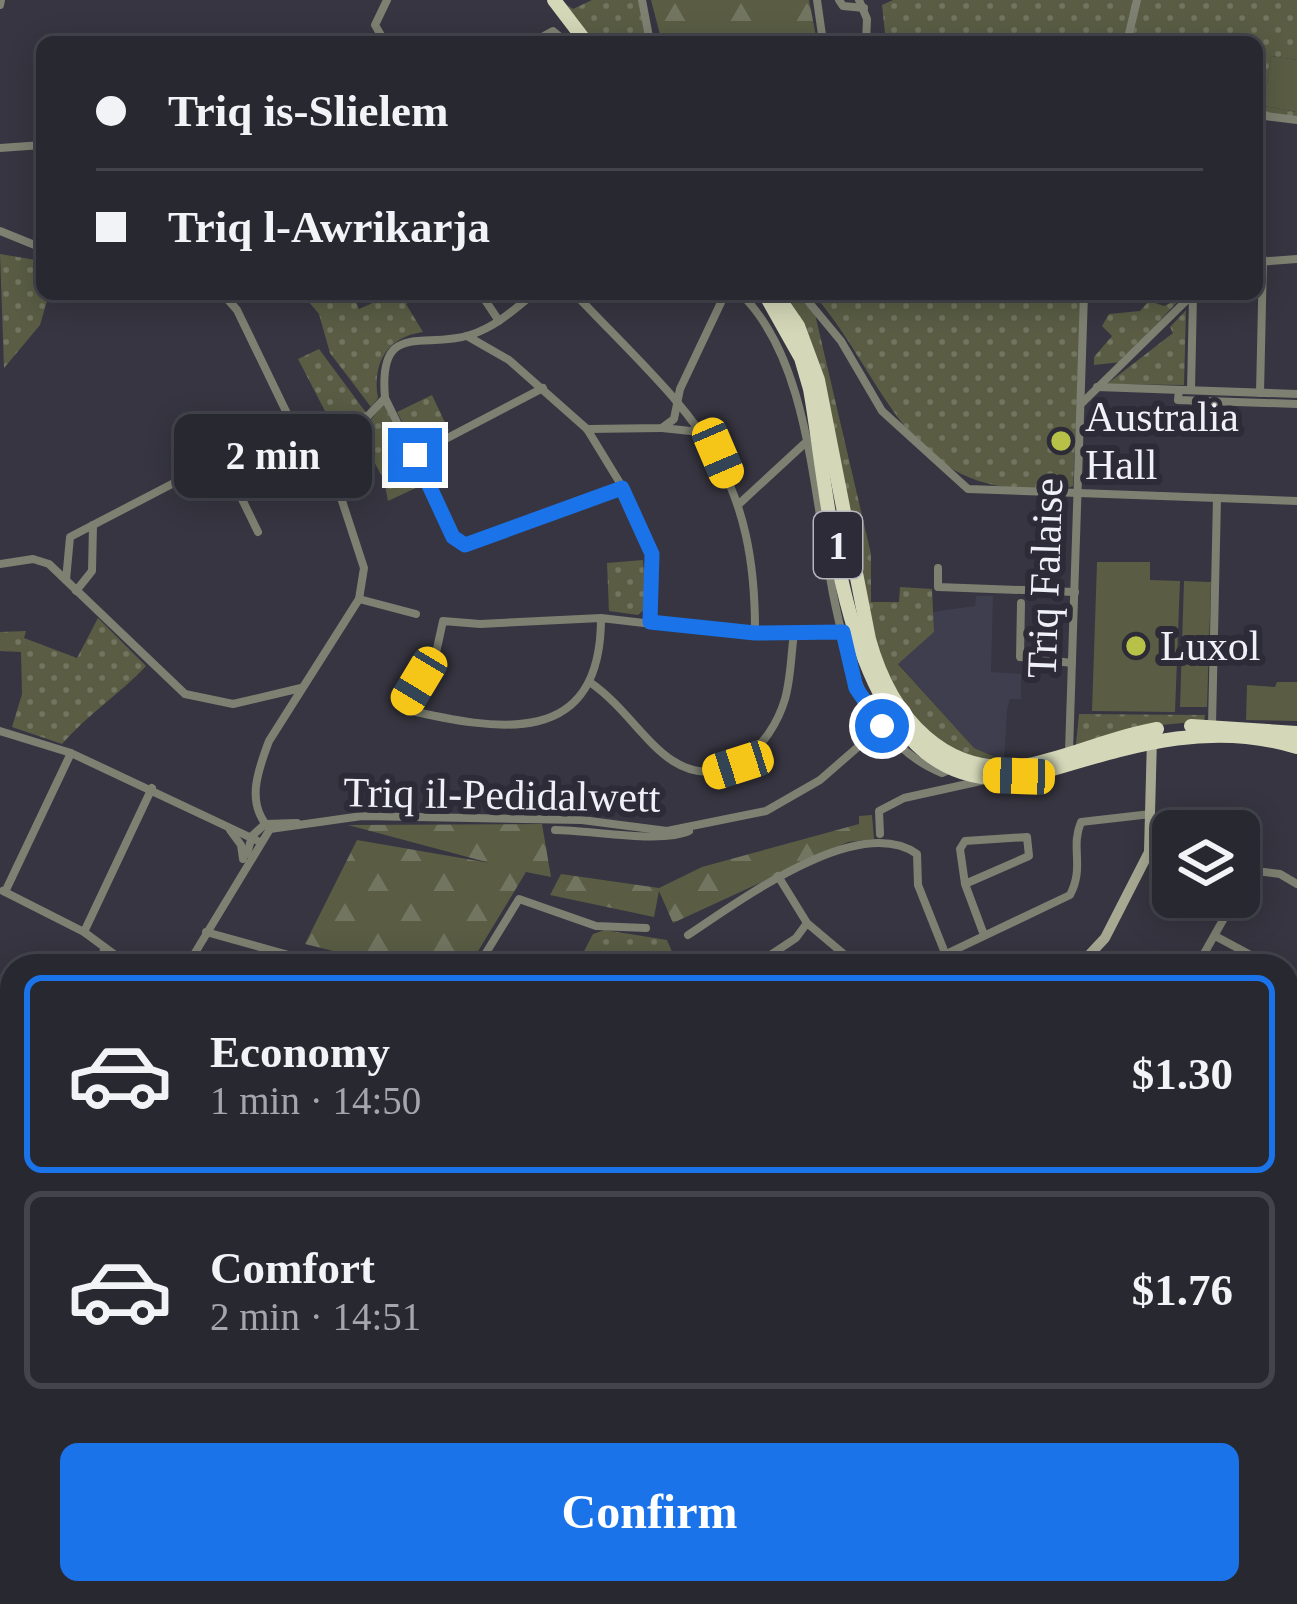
<!DOCTYPE html>
<meta charset="utf-8">
<style>
body{margin:0;font-family:Georgia,serif;background:#34343d;color:#f1f3f6;height:100vh;display:flex;flex-direction:column;font-size:45px;white-space:nowrap}
*{box-sizing:border-box;margin:0}
p{font-size:39px;color:#a5a6ab}
.icon{flex:none;width:66px;height:66px;fill:none;stroke:currentColor;stroke-width:2;stroke-linecap:round;stroke-linejoin:round}
.map{position:relative;flex:1;overflow:hidden}
.details{position:absolute;left:0px;top:954px;width:1299px;height:651px;display:flex;flex-direction:column;background:#282831;border-radius:36px 36px 0 0;box-shadow:0 6px 30px #0003,0 0 0 3px #44444d}
.details>*{flex:none}
.hud{position:absolute;left:36px;top:36px;width:1227px;height:264px;border-radius:18px;box-shadow:0 6px 30px #0003,0 0 0 3px #44444d;display:grid;align-content:center;height:264px;padding:0 60px;background:#282831}
.buttons{position:absolute;left:1152px;top:810px;display:grid;gap:24px}
.buttons a{display:grid;place-items:center;width:108px;height:108px;border-radius:18px;background:#282831;box-shadow:0 6px 30px #0003,0 0 0 3px #44444d;font-size:60px}
.end{position:absolute;width:54px;height:54px;margin:-27px;border:15px solid #1a73e8;background:#fff;box-shadow:0 0 0 6px #fff}
.from{border-radius:50%}
.bubble{position:absolute;height:84px;border-radius:18px;background:#282831;box-shadow:0 6px 30px #0003,0 0 0 3px #44444d;font-size:39px;font-weight:600;line-height:84px;text-align:center}
.car{position:absolute;width:36px;height:72px;margin:-36px -18px;border-radius:15px;box-shadow:0 0 9px 3px #0007;background:linear-gradient(#f5c518 24%,#345 0 40%,#f5c518 0 76%,#345 0 86%,#f5c518 0)}
.hud b{display:flex;align-items:center;gap:42px;height:114px;font-size:45px}
.hud b+b{border-top:3px solid #44444d}
.hud i{width:30px;height:30px;background:#f1f3f6}
ul{padding:21px 0 0;list-style:none}
li{display:flex;align-items:center;gap:36px;height:198px;margin:0 24px 18px;padding:0 36px;border:6px solid #44444d;border-radius:18px}
li div{flex:1}
li b{display:block;font-size:45px}
li em{font-style:normal;font-weight:600}
li.on{border-color:#1a73e8}
li>.icon{width:108px;height:108px;stroke-width:1.5}
.primary-button{display:flex;gap:24px;margin-top:auto;padding:24px 60px}
.primary-button a{flex:1;height:138px;border-radius:18px;background:#1a73e8;color:#fff;font-size:48px;font-weight:600;line-height:138px;text-align:center}
.map>svg:first-child{display:block}
.built{fill:#3f3e4f}
.green{fill:url(#green-dots)}
.forest{fill:url(#forest-firs)}
.pitch{fill:#5a5d44}
.lines{fill:none;stroke-linecap:round;stroke-linejoin:round}
.minor{stroke:#7e8072;stroke-width:8}
.secondary{stroke:#a7a993;stroke-width:10}
.trunk{stroke:#d4d8b8;stroke-width:14}
.route{stroke:#1a73e8;stroke-width:15}
.poi-dot{fill:#b8c147;stroke:#2c2b37;stroke-width:4.5}
.labels{text-anchor:middle;dominant-baseline:central;stroke-width:12;stroke-linejoin:round;paint-order:stroke}
.shield{fill:#2c2b37;stroke:#b5b5be;stroke-width:3}
.shield-label{font-size:39px;font-weight:bold;fill:#f0f0f8}
.poi-label{font-size:42px;fill:#f0f0f8;stroke:#2c2b37;text-anchor:start}
.street-label{font-size:42px;fill:#f0f0f8;stroke:#2c2b37}
</style>
<div class="map">
<svg width="1297" height="1604" viewBox="0 0 1297 1604">
<defs>
<pattern id="green-dots" width="8" height="8" patternUnits="userSpaceOnUse" patternTransform="scale(3)"><rect width="8" height="8" fill="#5a5d44"/><path d="M2 2h.1M6 6h.1" fill="none" stroke="#727560" stroke-width="1.8" stroke-linecap="round"/></pattern>
<pattern id="forest-firs" width="22" height="20" patternUnits="userSpaceOnUse" patternTransform="scale(3)"><rect width="22" height="20" fill="#5a5d44"/><path d="M5 1l3.5 6h-7zM16 11l3.5 6h-7z" fill="#727560"/></pattern>
</defs>
<rect width="100%" height="100%" fill="#363541"/>
<path class="built" d="M 976,596 L 993,596 L 991,672 L 1021,674 L 1021,699 L 1010,699 L 1007,710 L 1004,761 L 974,748 L 898,663 L 934,632 L 932,612 L 975,606 Z"/>
<g class="green">
<path d="M 560,0 L 573,9 L 592,0 L 639,0 L 649,42 L 595,42 Z"/>
<path d="M 893,0 L 1297,0 L 1297,60 L 1271,56 L 1264,106 L 1297,112 L 1297,118 L 1257,112 L 1257,42 L 886,42 L 882,5 Z"/>
<path d="M 0,254 L 42,261 L 42,294 L 49,294 L 40,325 L 4,368 Z"/>
<path d="M 302,294 L 352,294 L 359,309 L 393,294 L 421,294 L 406,304 L 423,332 C 387,337 372,363 378,398 L 371,407 L 330,353 L 319,314 Z"/>
<path d="M 784,294 L 795,294 L 815,314 L 871,554 L 871,602 L 899,602 L 900,587 L 932,589 L 934,632 L 898,664 L 974,748 L 1004,761 C 987,758 966,757 950,748 C 832,687 859,407 784,294 Z"/>
<path d="M 813,294 L 1082,294 L 1073,486 C 1059,493 1036,488 1019,488 C 903,483 879,367 813,294 Z"/>
<path d="M 1181,298 L 1121,362 L 1094,365 L 1094,357 L 1112,336 L 1102,326 L 1109,314 L 1140,311 L 1149,301 L 1164,306 Z"/>
<path d="M 1186,310 L 1184,385 L 1107,384 L 1173,333 L 1170,327 Z"/>
<path d="M 319,349 L 367,414 L 339,438 L 298,359 Z"/>
<path d="M 432,395 L 449,431 L 421,445 L 412,441 L 397,412 Z"/>
<path d="M 384,404 L 420,486 L 388,501 L 384,480 L 359,434 Z"/>
<path d="M 643,560 L 646,608 L 638,615 L 609,611 L 607,563 Z"/>
<path d="M 98,618 L 146,666 C 120,694 88,714 62,744 L 12,727 L 22,694 L 21,652 L 0,651 L 0,632 L 26,631 L 24,638 L 77,658 Z"/>
<path d="M 1079,714 L 1205,715 L 1204,721 L 1140,727 L 1076,745 Z"/>
<path d="M 605,930 L 667,940 L 678,966 L 579,961 L 593,934 Z"/>
</g>
<g class="forest">
<path d="M 651,0 L 809,0 L 816,36 L 797,42 L 662,42 Z"/>
<path d="M 872,815 L 874,839 L 848,842 L 673,923 L 659,891 L 654,917 L 550,895 L 561,874 L 659,888 L 702,867 L 859,824 L 859,816 Z"/>
<path d="M 542,824 L 551,877 L 526,872 L 469,966 L 394,966 L 305,944 L 357,840 L 490,863 L 348,825 Z"/>
</g>
<g class="pitch">
<path d="M 1271,56 L 1297,60 L 1297,112 L 1264,106 Z"/>
<path d="M 1097,562 L 1150,562 L 1150,580 L 1180,581 L 1175,712 L 1092,711 Z"/>
<path d="M 1184,581 L 1211,582 L 1207,707 L 1180,707 Z"/>
<path d="M 1277,682 L 1297,682 L 1297,721 L 1246,720 L 1247,685 L 1275,687 Z"/>
</g>
<g class="lines">
<g class="minor">
<path d="M 642,0 L 650,42"/>
<path d="M 817,0 L 823,42"/>
<path d="M 839,0 L 843,6 L 864,8"/>
<path d="M 859,0 L 867,19 L 866,42"/>
<path d="M 0,5 L 1,0"/>
<path d="M 385,42 L 375,25 L 387,0"/>
<path d="M 533,42 L 553,31 L 566,42"/>
<path d="M 1127,42 L 1137,0"/>
<path d="M 1257,115 L 1297,120"/>
<path d="M 0,148 L 42,145"/>
<path d="M 0,231 L 42,248"/>
<path d="M 1257,262 L 1297,259"/>
<path d="M 223,294 L 237,310 L 295,430 L 328,458 L 364,568 L 359,599 L 269,741 C 258,770 245,804 270,829"/>
<path d="M 481,294 L 499,321"/>
<path d="M 575,294 C 686,411 756,459 755,633"/>
<path d="M 741,294 C 858,408 783,709 942,773 L 953,768"/>
<path d="M 802,294 L 841,341 L 882,411 L 968,489 L 1297,501"/>
<path d="M 467,336 L 509,360 L 587,429 L 623,488 L 652,554 L 650,622"/>
<path d="M 1097,387 L 1297,394"/>
<path d="M 1179,390 L 1178,400 L 1297,404"/>
<path d="M 1191,390 L 1193,296"/>
<path d="M 1260,393 L 1263,259"/>
<path d="M 385,398 L 453,537 L 465,545 L 623,488"/>
<path d="M 1082,403 L 1193,294"/>
<path d="M 662,428 L 700,432"/>
<path d="M 587,429 L 662,428 L 674,419 L 680,389 L 725,294"/>
<path d="M 415,455 L 543,388"/>
<path d="M 328,458 L 385,398 C 378,319 423,350 470,335 C 495,327 514,310 533,294"/>
<path d="M 739,504 L 804,444"/>
<path d="M 0,564 L 33,559 L 49,564 L 185,694 L 233,704 L 301,688"/>
<path d="M 938,568 L 938,587 L 1075,592"/>
<path d="M 66,580 L 70,537 L 222,458 L 258,532"/>
<path d="M 76,591 L 92,571 L 93,525"/>
<path d="M 359,599 L 416,614"/>
<path d="M 1021,603 L 1020,657 L 1072,663"/>
<path d="M 601,618 C 601,750 498,731 403,709 L 436,653 L 443,621 L 480,624 L 601,618 L 704,630 L 843,632"/>
<path d="M 591,683 C 624,706 646,744 673,761 C 723,793 771,747 785,699 C 791,678 791,654 794,633"/>
<path d="M 1212,725 L 1217,498"/>
<path d="M 0,731 L 71,753 L 260,842"/>
<path d="M 1069,752 L 1084,294"/>
<path d="M 270,829 L 362,816 L 582,820 L 667,831 L 766,811 L 820,780 L 882,726"/>
<path d="M 230,830 L 241,845 L 243,859"/>
<path d="M 555,830 C 591,830 662,844 689,831"/>
<path d="M 880,834 L 879,811 L 904,798 L 981,781"/>
<path d="M 1149,852 L 1173,854"/>
<path d="M 247,854 L 252,836 L 265,824 L 297,823"/>
<path d="M 778,876 L 807,923 L 858,966"/>
<path d="M 965,884 L 1029,856 L 1027,837 L 965,841 L 960,849 L 965,884 L 984,935"/>
<path d="M 1239,884 L 1249,870 L 1280,874 L 1297,884"/>
<path d="M 3,891 L 84,932 L 130,966"/>
<path d="M 5,892 L 71,753"/>
<path d="M 84,932 L 152,788"/>
<path d="M 206,932 L 328,966"/>
<path d="M 688,935 C 738,902 858,812 917,854 L 918,885 L 945,953"/>
<path d="M 1217,937 L 1271,966"/>
<path d="M 486,953 L 510,966"/>
<path d="M 97,966 L 105,948"/>
<path d="M 187,966 L 270,829"/>
<path d="M 478,966 L 519,899 L 596,926 L 646,928"/>
<path d="M 754,966 L 796,938 L 807,923"/>
<path d="M 921,966 L 1070,895 C 1085,866 1070,848 1081,822 L 1151,814"/>
<path d="M 1197,966 L 1236,897"/>
<path d="M 1287,978 L 1297,986"/>
<path d="M 1287,1088 L 1297,1079"/>
<path d="M 1287,1092 L 1297,1099"/>
<path d="M 1287,1169 L 1297,1151"/>
<path d="M 1287,1313 L 1297,1314"/>
<path d="M 1287,1410 L 1297,1410"/>
<path d="M 506,1593 L 610,1604"/>
<path d="M 778,1593 L 781,1604"/>
<path d="M 323,1604 L 328,1593"/>
<path d="M 396,1604 L 398,1593"/>
<path d="M 646,1604 L 646,1593"/>
</g>
<g class="secondary">
<path d="M 1079,966 L 1105,938 L 1149,852 L 1152,738"/>
<path d="M 0,1254 L 12,1265"/>
<path d="M 0,1601 L 12,1587"/>
</g>
<g class="trunk">
<path d="M 554,0 L 586,42"/>
<path d="M 765,294 L 801,358 L 810,389 C 833,515 844,829 1046,771 C 1131,746 1208,720 1297,747"/>
<path d="M 776,294 L 798,326 L 818,380 L 869,639 C 890,715 944,782 1033,764 C 1075,755 1115,736 1157,729"/>
<path d="M 1191,726 L 1297,733"/>
</g>
</g>
<g class="lines">
<path class="route" d="M 415,455 L 453,537 L 465,545 L 622,488 L 652,554 L 650,622 L 755,633 L 843,632 L 856,688 L 882,726"/>
</g>
<g class="poi-dot">
<circle cx="1061" cy="441" r="12"/>
<circle cx="1136" cy="646" r="12"/>
</g>
<g class="labels">
<rect class="shield" x="814" y="512" width="48" height="66" rx="9"/>
<g class="shield-label">
<text x="838" y="545">1</text>
</g>
<g class="poi-label">
<text x="1085" y="417">Australia<tspan x="1085" dy="48">Hall</tspan></text>
<text x="1160" y="646">Luxol</text>
</g>
<g class="street-label">
<text transform="translate(1045 578) rotate(-88)">Triq Falaise</text>
<text transform="translate(502 795) rotate(1)">Triq il-Pedidalwett</text>
</g>
</g>
</svg>
<div class="buttons">
<a><svg class="icon" aria-label="layers" viewBox="0 0 24 24"><path d="M12 4l9 5-9 5-9-5zM3 14l9 5 9-5"/></svg></a>
</div>
<i class="end from" style="left:882px;top:726px"></i>
<i class="end" style="left:415px;top:455px"></i>
<div class="bubble" style="left:174px;top:414px;width:198px">2 min</div>
<i class="car" style="left:718px;top:453px;rotate:157deg"></i>
<i class="car" style="left:419px;top:681px;rotate:211deg"></i>
<i class="car" style="left:738px;top:765px;rotate:252deg"></i>
<i class="car" style="left:1019px;top:776px;rotate:272deg"></i>
<div class="hud">
<b><i class="from"></i>Triq is-Slielem</b>
<b><i></i>Triq l-Awrikarja</b>
</div>
<section class="details">
<ul>
<li class="on"><svg class="icon" aria-label="car" viewBox="0 0 24 24"><path d="M5 17H2v-5l4-1 3-4h7l3 4 3 1v5h-3M9 17h6M6 11h13"/><circle cx="7" cy="17" r="2"/><circle cx="17" cy="17" r="2"/></svg><div><b>Economy</b><p>1 min · 14:50</p></div><em>$1.30</em></li>
<li><svg class="icon" aria-label="car" viewBox="0 0 24 24"><path d="M5 17H2v-5l4-1 3-4h7l3 4 3 1v5h-3M9 17h6M6 11h13"/><circle cx="7" cy="17" r="2"/><circle cx="17" cy="17" r="2"/></svg><div><b>Comfort</b><p>2 min · 14:51</p></div><em>$1.76</em></li>
</ul>
<div class="primary-button"><a>Confirm</a></div>
</section>
</div>
